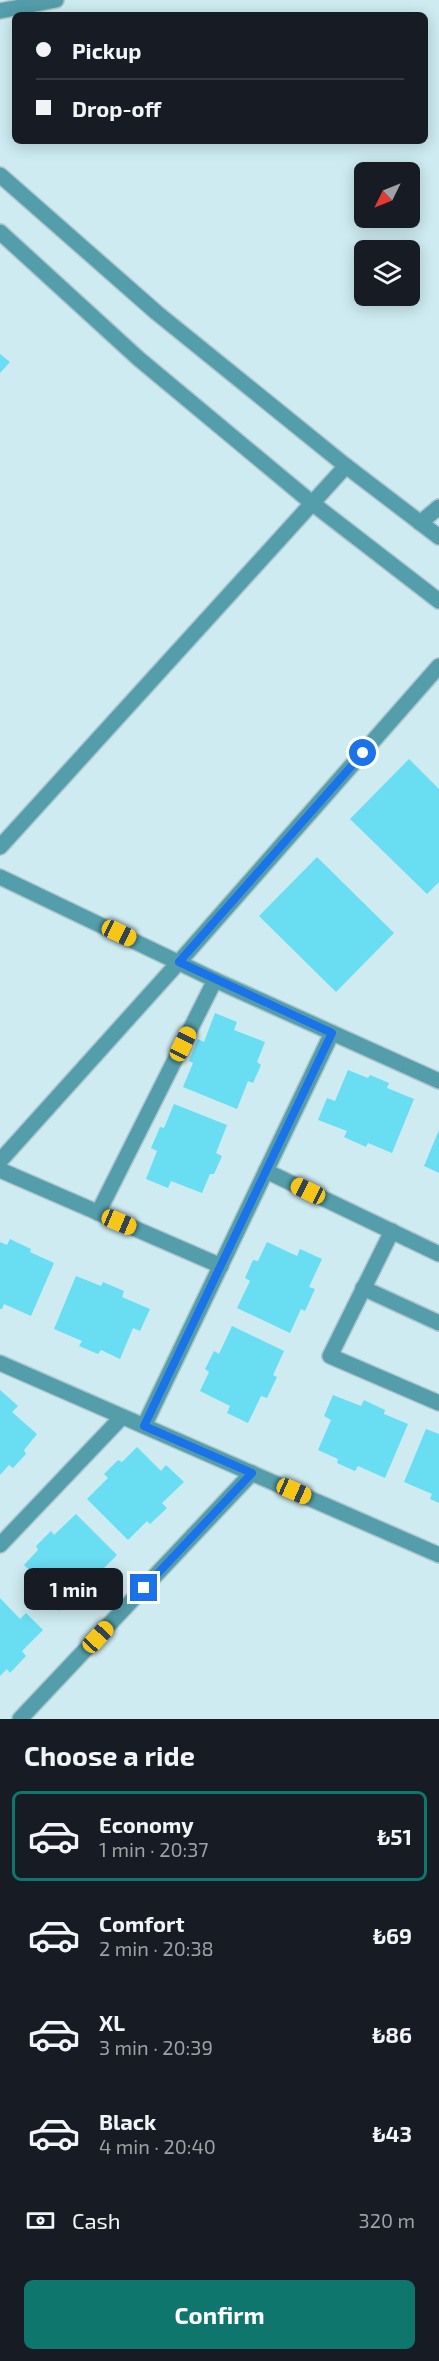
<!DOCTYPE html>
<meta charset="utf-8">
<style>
body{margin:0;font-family:"Exo 2",sans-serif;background:#20242c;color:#f1f3f6;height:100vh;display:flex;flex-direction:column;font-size:22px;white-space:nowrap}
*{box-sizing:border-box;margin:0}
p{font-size:20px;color:#9ea1a6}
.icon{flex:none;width:33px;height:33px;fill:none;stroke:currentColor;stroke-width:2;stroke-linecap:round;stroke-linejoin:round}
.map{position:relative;height:1719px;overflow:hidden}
.drawer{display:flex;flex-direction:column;background:#171b24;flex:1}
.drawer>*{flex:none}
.top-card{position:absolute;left:12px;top:12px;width:416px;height:132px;border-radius:9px;box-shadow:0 3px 15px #0003;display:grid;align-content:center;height:132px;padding:0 24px;background:#171b24}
.needle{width:39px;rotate:227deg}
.controls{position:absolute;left:354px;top:162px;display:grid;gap:12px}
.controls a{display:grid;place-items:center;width:66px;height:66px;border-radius:9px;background:#171b24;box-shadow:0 3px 15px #0003;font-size:30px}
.end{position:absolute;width:27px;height:27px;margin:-14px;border:8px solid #1a73e8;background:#fff;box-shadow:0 0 0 3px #fff}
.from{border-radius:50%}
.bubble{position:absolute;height:42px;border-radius:9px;background:#171b24;box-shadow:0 3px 15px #0003;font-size:20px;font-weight:700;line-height:42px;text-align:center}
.car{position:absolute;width:18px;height:36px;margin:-18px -9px;border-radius:8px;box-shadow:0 0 4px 2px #0007;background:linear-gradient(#f5c518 24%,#345 0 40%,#f5c518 0 76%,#345 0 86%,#f5c518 0)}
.top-card b{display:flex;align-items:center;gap:21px;height:57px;font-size:22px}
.top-card b+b{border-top:2px solid #363941}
.top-card i{width:15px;height:15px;background:#f1f3f6}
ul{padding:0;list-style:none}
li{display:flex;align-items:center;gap:18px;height:90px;margin:0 12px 9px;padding:0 12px;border:3px solid transparent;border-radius:9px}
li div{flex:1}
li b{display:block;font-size:22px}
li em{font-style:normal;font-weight:700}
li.selected{border-color:#0f766e}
li>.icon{width:54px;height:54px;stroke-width:1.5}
h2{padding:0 24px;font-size:27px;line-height:72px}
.pay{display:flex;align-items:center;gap:15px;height:66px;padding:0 24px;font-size:22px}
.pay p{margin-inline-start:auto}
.primary-button{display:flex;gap:12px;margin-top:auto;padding:12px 24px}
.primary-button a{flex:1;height:69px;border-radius:9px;background:#0f766e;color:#fff;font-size:24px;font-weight:700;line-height:69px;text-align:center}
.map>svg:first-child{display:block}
.building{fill:#69ddf2}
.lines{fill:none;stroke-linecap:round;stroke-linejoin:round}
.minor-casing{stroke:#acc6cc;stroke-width:18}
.minor{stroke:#549dab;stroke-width:15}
.route{stroke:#1a73e8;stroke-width:8}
</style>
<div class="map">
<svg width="439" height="1719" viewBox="0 0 439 1719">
<rect width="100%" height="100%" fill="#cdebf1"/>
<g class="building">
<path d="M 0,354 L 10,362 L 0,373 Z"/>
<path d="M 409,759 L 439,789 L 439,882 L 427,894 L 350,819 Z"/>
<path d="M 317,857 L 394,933 L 336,992 L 259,916 Z"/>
<path d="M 215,1013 L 237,1022 L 234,1030 L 265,1042 L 257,1062 L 261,1065 L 253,1083 L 248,1081 L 237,1109 L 183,1087 L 193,1063 L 189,1061 L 198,1039 L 204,1042 Z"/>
<path d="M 348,1070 L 368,1078 L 370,1075 L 389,1083 L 387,1088 L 414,1099 L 392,1153 L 368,1143 L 366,1147 L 344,1137 L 347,1131 L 318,1120 L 327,1098 L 335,1101 Z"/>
<path d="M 174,1104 L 227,1125 L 216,1153 L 222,1156 L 214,1174 L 210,1174 L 202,1193 L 171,1181 L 168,1188 L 146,1179 L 157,1151 L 151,1148 L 160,1127 L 164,1128 Z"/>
<path d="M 439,1130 L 439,1173 L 424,1166 Z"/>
<path d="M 10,1239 L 31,1249 L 30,1252 L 54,1263 L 31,1316 L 4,1304 L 2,1309 L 0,1309 L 0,1242 L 7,1245 Z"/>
<path d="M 267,1242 L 297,1256 L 300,1249 L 322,1259 L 309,1287 L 315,1289 L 305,1311 L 301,1309 L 290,1333 L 237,1308 L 250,1281 L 245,1278 L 253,1260 L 258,1261 Z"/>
<path d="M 76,1276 L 101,1286 L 103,1282 L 124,1291 L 122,1297 L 150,1309 L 140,1331 L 133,1328 L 120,1359 L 101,1350 L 98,1354 L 79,1346 L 82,1341 L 54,1329 Z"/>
<path d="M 232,1326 L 284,1351 L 273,1375 L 277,1377 L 267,1398 L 261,1396 L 248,1423 L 227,1413 L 230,1406 L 200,1391 L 209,1372 L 205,1369 L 214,1351 L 219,1354 Z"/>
<path d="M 0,1390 L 18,1406 L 12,1412 L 37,1434 L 24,1450 L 26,1454 L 13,1468 L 9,1465 L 0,1475 Z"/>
<path d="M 333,1395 L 361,1406 L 364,1400 L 385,1410 L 384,1414 L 408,1424 L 385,1478 L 358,1466 L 355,1471 L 337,1463 L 338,1459 L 318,1450 L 331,1420 L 324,1416 Z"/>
<path d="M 426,1429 L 439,1434 L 439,1503 L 430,1499 L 432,1494 L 404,1482 Z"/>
<path d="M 137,1447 L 161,1471 L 166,1465 L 184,1482 L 162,1503 L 167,1508 L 150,1524 L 147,1521 L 128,1540 L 87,1499 L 108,1478 L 104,1474 L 118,1460 L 122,1462 Z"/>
<path d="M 76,1514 L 117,1555 L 98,1574 L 101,1577 L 85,1594 L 80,1589 L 59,1611 L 41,1594 L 47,1588 L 24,1565 L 38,1550 L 36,1546 L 51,1531 L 54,1535 Z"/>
<path d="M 0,1598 L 20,1619 L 26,1613 L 43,1630 L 22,1651 L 26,1656 L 10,1673 L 7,1669 L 0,1676 Z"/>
</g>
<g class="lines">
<g class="minor-casing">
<g id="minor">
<path d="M 0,11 L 56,0"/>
<path d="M 0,175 L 157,313 L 346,466 L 439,537"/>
<path d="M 0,232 L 139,359 L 312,503 L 439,601"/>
<path d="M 420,523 L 439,507"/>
<path d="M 0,847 L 346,466"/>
<path d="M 0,877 L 215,980 L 439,1081"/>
<path d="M 0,1161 L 179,962 L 439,666"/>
<path d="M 0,1170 L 221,1266"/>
<path d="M 266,1171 L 439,1254"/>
<path d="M 98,1213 L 215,980"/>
<path d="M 392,1231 L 330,1356 L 439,1403"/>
<path d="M 363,1288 L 439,1323"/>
<path d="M 0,1363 L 439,1555"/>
<path d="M 144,1426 L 332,1033"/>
<path d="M 0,1545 L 122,1417"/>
<path d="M 20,1719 L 252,1473"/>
</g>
</g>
<use href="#minor" class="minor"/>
</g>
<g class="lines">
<path class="route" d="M 144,1588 L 252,1473 L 144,1426 L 332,1033 L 179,962 L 363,753"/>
</g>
</svg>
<div class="controls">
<a><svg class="needle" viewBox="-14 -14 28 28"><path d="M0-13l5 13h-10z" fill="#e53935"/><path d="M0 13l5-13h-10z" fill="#9ea1a6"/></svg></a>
<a><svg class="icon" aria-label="layers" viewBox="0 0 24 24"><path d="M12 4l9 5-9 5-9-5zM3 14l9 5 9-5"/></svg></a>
</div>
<i class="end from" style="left:363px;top:753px"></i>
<i class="end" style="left:144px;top:1588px"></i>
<div class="bubble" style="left:24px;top:1568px;width:99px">1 min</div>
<i class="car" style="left:119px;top:933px;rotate:115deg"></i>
<i class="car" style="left:183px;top:1044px;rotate:26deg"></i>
<i class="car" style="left:308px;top:1191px;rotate:296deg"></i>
<i class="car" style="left:119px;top:1222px;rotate:113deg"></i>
<i class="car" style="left:294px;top:1491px;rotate:114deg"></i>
<i class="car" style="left:98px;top:1637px;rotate:43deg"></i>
<div class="top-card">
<b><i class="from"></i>Pickup</b>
<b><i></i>Drop-off</b>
</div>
</div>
<section class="drawer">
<h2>Choose a ride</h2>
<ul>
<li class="selected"><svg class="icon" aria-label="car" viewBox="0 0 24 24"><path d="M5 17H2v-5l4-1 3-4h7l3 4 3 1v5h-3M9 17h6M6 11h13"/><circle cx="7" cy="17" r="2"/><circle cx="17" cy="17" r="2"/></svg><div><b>Economy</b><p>1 min · 20:37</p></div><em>₺51</em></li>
<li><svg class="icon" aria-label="car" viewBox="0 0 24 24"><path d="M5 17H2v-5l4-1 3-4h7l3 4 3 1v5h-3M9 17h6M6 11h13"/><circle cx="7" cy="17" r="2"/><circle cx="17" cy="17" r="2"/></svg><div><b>Comfort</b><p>2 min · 20:38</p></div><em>₺69</em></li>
<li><svg class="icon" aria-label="car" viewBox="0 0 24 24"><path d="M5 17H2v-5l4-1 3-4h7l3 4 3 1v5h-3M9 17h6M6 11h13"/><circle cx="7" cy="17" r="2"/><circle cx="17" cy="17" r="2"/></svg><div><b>XL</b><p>3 min · 20:39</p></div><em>₺86</em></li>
<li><svg class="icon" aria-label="car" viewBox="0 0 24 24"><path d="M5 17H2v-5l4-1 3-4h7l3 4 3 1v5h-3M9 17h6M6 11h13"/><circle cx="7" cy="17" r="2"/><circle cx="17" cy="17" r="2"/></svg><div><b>Black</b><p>4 min · 20:40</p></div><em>₺43</em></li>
</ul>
<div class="pay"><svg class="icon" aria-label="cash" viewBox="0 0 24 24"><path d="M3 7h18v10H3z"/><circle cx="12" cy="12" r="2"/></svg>Cash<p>320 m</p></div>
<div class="primary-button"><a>Confirm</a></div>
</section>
